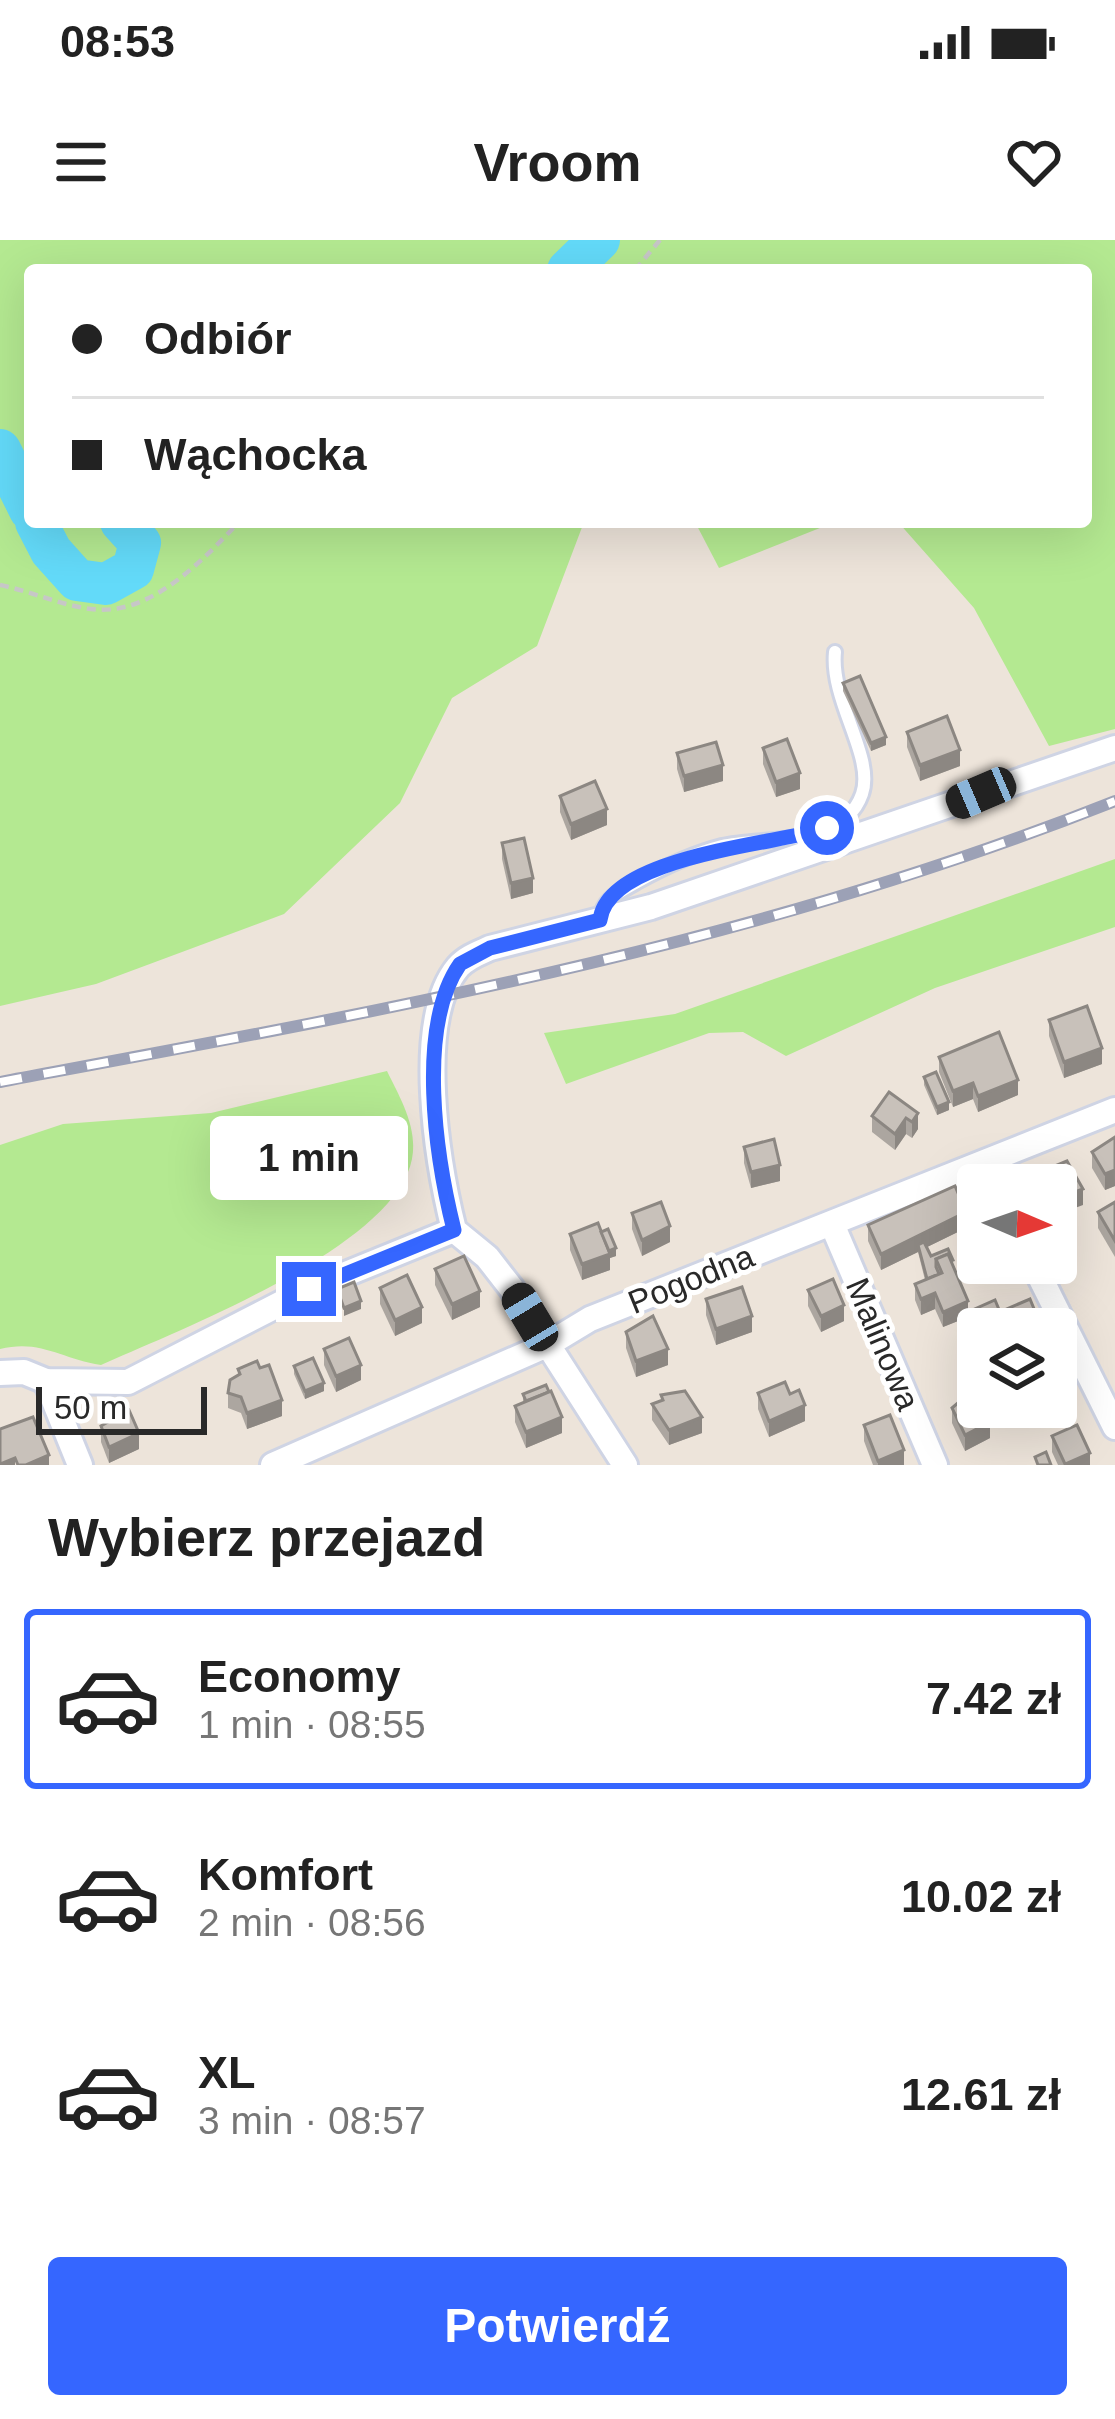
<!DOCTYPE html>
<html lang="pl">
<meta charset="utf-8">
<style>
body{margin:0;font-family:Helvetica,sans-serif;background:#f6f6f6;color:#222;height:100vh;display:flex;flex-direction:column;font-size:45px;white-space:nowrap}
*{box-sizing:border-box;margin:0}
p{font-size:39px;color:#767676}
.icon{flex:none;width:66px;height:66px;fill:none;stroke:currentColor;stroke-width:2;stroke-linecap:round;stroke-linejoin:round}
.map{position:relative;height:1225px;overflow:hidden}
.side{display:flex;flex-direction:column;background:#fff;flex:1}
.side>*{flex:none}
.banner{position:absolute;left:24px;top:24px;width:1068px;height:264px;border-radius:12px;box-shadow:0 12px 48px #0002;display:grid;align-content:center;height:264px;padding:0 48px;background:#fff}
.needle{width:78px;rotate:92deg}
.tools{position:absolute;left:957px;top:924px;display:grid;gap:24px}
.tools a{display:grid;place-items:center;width:120px;height:120px;border-radius:12px;background:#fff;box-shadow:0 12px 48px #0002;font-size:60px}
.scale{position:absolute;left:36px;bottom:30px;width:171px;box-sizing:border-box;padding-left:12px;border:6px solid #292929;border-top:0;font-size:33px;line-height:42px;white-space:nowrap;color:#292929;-webkit-text-stroke:9px #fff;paint-order:stroke}
.end{position:absolute;width:54px;height:54px;margin:-27px;border:15px solid #3566ff;background:#fff;box-shadow:0 0 0 6px #fff}
.from{border-radius:50%}
.bubble{position:absolute;height:84px;border-radius:12px;background:#fff;box-shadow:0 12px 48px #0002;font-size:39px;font-weight:700;line-height:84px;text-align:center}
.car{position:absolute;width:36px;height:72px;margin:-36px -18px;border-radius:15px;box-shadow:0 0 9px 3px #0007;background:linear-gradient(#222 24%,#8ab4d8 0 40%,#222 0 76%,#8ab4d8 0 86%,#222 0)}
.banner b{display:flex;align-items:center;gap:42px;height:114px;font-size:45px}
.banner b+b{border-top:3px solid #e0e0e0}
.banner i{width:30px;height:30px;background:#222}
ul{padding:0;list-style:none}
li{display:flex;align-items:center;gap:36px;height:180px;margin:0 24px 18px;padding:0 24px;border:6px solid transparent;border-radius:12px}
li div{flex:1}
li b{display:block;font-size:45px}
li em{font-style:normal;font-weight:700}
li.current{border-color:#3566ff}
li>.icon{width:108px;height:108px;stroke-width:1.5}
h2{padding:0 48px;font-size:54px;line-height:144px}
.cta{display:flex;gap:24px;margin-top:auto;padding:24px 48px}
.cta a{flex:1;height:138px;border-radius:12px;background:#3566ff;color:#fff;font-size:48px;font-weight:700;line-height:138px;text-align:center}
.status{display:flex;justify-content:space-between;align-items:center;height:84px;padding:0 60px;background:#fff;direction:ltr}
.status svg{height:33px;fill:currentColor}
header{display:flex;justify-content:space-between;align-items:center;height:156px;padding:0 48px;background:#fff;font-size:54px;font-weight:700}
.map>svg:first-child{display:block}
.green{fill:#b4e991}
.lines{fill:none;stroke-linecap:round;stroke-linejoin:round}
.river{stroke:#63daf9;stroke-width:42}
.service-casing{stroke:#cfd4e4;stroke-width:18}
.minor-casing{stroke:#cfd4e4;stroke-width:30}
.path{stroke:#c7c7c7;stroke-width:4.5;stroke-dasharray:9 6;stroke-linecap:butt}
.service{stroke:#fff;stroke-width:12}
.minor{stroke:#fff;stroke-width:24}
.rail-casing{stroke:#9ca1b6;stroke-width:12}
.rail{stroke:#fff;stroke-width:8;stroke-dasharray:22;stroke-linecap:butt}
.wall{fill:#aca6a0}
.shaded-wall{fill:#8c8782}
.building{fill:#c8c1ba;stroke:#8c8782;stroke-width:3}
.route{stroke:#3566ff;stroke-width:15}
.labels{text-anchor:middle;dominant-baseline:central;stroke-width:10;stroke-linejoin:round;paint-order:stroke}
.street-label{font-size:33px;fill:#292929;stroke:#fff}
</style>
<div class="status"><b>08:53</b><svg viewBox="0 0 49 12"><path d="M0 12V9h3v3zM5 12V6h3v6zM10 12V3h3v9zM15 12V0h3v12zM26 1h20v11H26zM47 4h2v5h-2z"/></svg></div>
<header><svg class="icon" aria-label="menu" viewBox="0 0 24 24"><path d="M4 6h16M4 12h16M4 18h16"/></svg>Vroom<svg class="icon" aria-label="heart" viewBox="0 0 24 24"><path d="M12 20l-8-8c-3-5 5-10 8-4 3-6 11-1 8 4z"/></svg></header>
<div class="map">
<svg width="1115" height="1225" viewBox="0 0 1115 1225">
<rect width="100%" height="100%" fill="#ede4da"/>
<g class="green">
<path d="M 0,0 L 1115,0 L 1115,489 L 1049,506 L 974,368 L 898,282 L 1086,282 L 1086,30 L 30,30 L 30,282 L 584,282 L 537,406 L 452,458 L 400,563 L 284,674 L 96,744 L 0,766 Z"/>
<path d="M 695,282 L 835,282 L 719,328 Z"/>
<path d="M 1115,619 L 1115,687 L 935,748 L 786,816 L 743,792 L 709,793 L 566,844 L 544,793 L 675,774 Z"/>
<path d="M 387,831 C 400,858 418,887 412,919 C 395,1007 179,1090 101,1125 C 61,1119 41,1099 0,1109 L 0,905 L 63,884 L 211,873 Z"/>
</g>
<g class="lines">
<g class="river">
<path d="M 568,30 L 599,0"/>
<path d="M 0,210 L 30,270"/>
<path d="M 36,282 L 51,311 L 77,340 L 106,344 L 133,329 L 140,303 L 121,282"/>
</g>
<g class="service-casing">
<path id="service" d="M 600,679 C 603,658 620,652 637,642 C 664,627 691,614 722,606 C 765,596 843,608 862,554 C 875,517 830,461 835,412"/>
</g>
<g class="minor-casing">
<g id="minor">
<path d="M 984,923 L 995,945"/>
<path d="M 832,984 L 935,1225"/>
<path d="M 1033,1023 L 1115,1187"/>
<path d="M 0,1133 L 24,1132 L 46,1141 L 128,1142 L 309,1049 L 454,990"/>
<path d="M 46,1141 L 80,1225"/>
<path d="M 273,1225 L 547,1105 L 590,1079 L 1115,870"/>
<path d="M 625,1225 L 512,1049 L 487,1017 L 454,990 C 438,926 413,781 458,727 C 467,717 479,713 490,708 L 651,667 L 1115,508"/>
</g>
</g>
<g class="path">
<path d="M 635,30 L 660,0"/>
<path d="M 0,345 C 30,351 60,365 91,369 C 150,377 202,321 239,282"/>
</g>
<use href="#service" class="service"/>
<use href="#minor" class="minor"/>
<g class="rail-casing">
<path id="rail" d="M 0,842 C 387,770 747,707 1115,561"/>
</g>
<use href="#rail" class="rail"/>
</g>
<g class="wall">
<path d="M 843,443 L 886,505 L 871,511 L 843,451 Z"/>
<path d="M 907,492 L 960,526 L 920,541 L 907,507 Z"/>
<path d="M 763,508 L 800,549 L 776,557 L 763,524 Z"/>
<path d="M 677,513 L 723,541 L 684,552 L 677,529 Z"/>
<path d="M 560,556 L 607,585 L 571,600 L 560,572 Z"/>
<path d="M 502,603 L 533,653 L 511,659 L 502,619 Z"/>
<path d="M 1049,780 L 1102,824 L 1064,838 L 1049,796 Z"/>
<path d="M 939,817 L 1018,855 L 978,872 L 973,859 L 953,867 L 939,832 Z"/>
<path d="M 924,837 L 949,870 L 937,875 L 924,845 Z"/>
<path d="M 889,852 L 918,889 L 912,898 L 906,894 L 895,910 L 872,892 L 872,876 Z"/>
<path d="M 1115,897 L 1115,946 L 1105,950 L 1092,928 L 1092,912 Z"/>
<path d="M 744,907 L 780,941 L 751,948 L 744,923 Z"/>
<path d="M 1115,962 L 1115,1017 L 1098,988 L 1098,972 Z"/>
<path d="M 632,973 L 670,1002 L 642,1016 L 632,989 Z"/>
<path d="M 868,985 L 966,988 L 927,1007 L 931,1016 L 953,1026 L 968,1072 L 1000,1072 L 1041,1089 L 978,1089 L 976,1099 L 968,1077 L 943,1087 L 935,1069 L 921,1075 L 915,1060 L 915,1044 L 925,1040 L 918,1012 L 881,1030 L 868,1001 Z"/>
<path d="M 601,992 L 616,1016 L 610,1018 L 610,1030 L 582,1040 L 570,1010 L 570,994 Z"/>
<path d="M 435,1029 L 480,1067 L 452,1080 L 435,1045 Z"/>
<path d="M 380,1048 L 422,1083 L 395,1096 L 380,1064 Z"/>
<path d="M 808,1050 L 844,1081 L 821,1092 L 808,1066 Z"/>
<path d="M 706,1059 L 752,1092 L 716,1105 L 706,1075 Z"/>
<path d="M 626,1092 L 668,1125 L 636,1137 L 626,1108 Z"/>
<path d="M 324,1109 L 361,1140 L 336,1152 L 324,1125 Z"/>
<path d="M 294,1126 L 324,1151 L 305,1159 L 294,1134 Z"/>
<path d="M 238,1129 L 282,1176 L 247,1189 L 241,1173 L 228,1168 L 228,1153 L 238,1136 Z"/>
<path d="M 1056,1138 L 1072,1168 L 1037,1184 L 1030,1167 L 1056,1167 Z"/>
<path d="M 758,1153 L 790,1154 L 805,1181 L 769,1197 L 758,1169 Z"/>
<path d="M 523,1154 L 562,1193 L 526,1208 L 515,1182 L 515,1166 L 523,1163 Z"/>
<path d="M 661,1155 L 702,1193 L 669,1205 L 652,1180 L 652,1164 L 661,1161 Z"/>
<path d="M 952,1168 L 990,1198 L 965,1211 L 952,1183 Z"/>
<path d="M 864,1185 L 904,1225 L 873,1225 L 864,1201 Z"/>
<path d="M 101,1186 L 139,1209 L 109,1223 L 101,1202 Z"/>
<path d="M 1052,1196 L 1090,1225 L 1058,1225 L 1052,1212 Z"/>
</g>
<g class="shaded-wall">
<path d="M 886,497 L 886,505 L 871,511 L 871,503 Z"/>
<path d="M 960,510 L 960,526 L 920,541 L 920,525 Z"/>
<path d="M 723,525 L 723,541 L 684,552 L 684,536 Z"/>
<path d="M 800,533 L 800,549 L 776,557 L 776,542 Z"/>
<path d="M 607,569 L 607,585 L 571,600 L 571,584 Z"/>
<path d="M 533,638 L 533,653 L 511,659 L 511,643 Z"/>
<path d="M 1102,808 L 1102,824 L 1064,838 L 1064,822 Z"/>
<path d="M 1018,840 L 1018,855 L 978,872 L 978,856 Z"/>
<path d="M 973,843 L 973,859 L 953,867 L 953,851 Z"/>
<path d="M 949,862 L 949,870 L 937,875 L 937,867 Z"/>
<path d="M 918,873 L 918,889 L 912,898 L 912,882 Z"/>
<path d="M 906,878 L 906,894 L 895,910 L 895,894 Z"/>
<path d="M 780,925 L 780,941 L 751,948 L 751,932 Z"/>
<path d="M 1115,930 L 1115,946 L 1105,950 L 1105,934 Z"/>
<path d="M 1083,949 L 1083,965 L 1056,975 L 1056,959 Z"/>
<path d="M 966,972 L 966,988 L 919,1011 L 918,1005 L 918,1012 L 881,1030 L 881,1014 Z"/>
<path d="M 670,986 L 670,1002 L 642,1016 L 642,1000 Z"/>
<path d="M 616,1008 L 616,1016 L 610,1018 L 610,1030 L 582,1040 L 582,1024 Z"/>
<path d="M 480,1051 L 480,1067 L 452,1080 L 452,1064 Z"/>
<path d="M 935,1053 L 935,1069 L 921,1075 L 921,1059 Z"/>
<path d="M 361,1061 L 361,1069 L 344,1076 L 344,1068 Z"/>
<path d="M 968,1061 L 968,1077 L 943,1087 L 943,1072 Z"/>
<path d="M 844,1065 L 844,1081 L 821,1092 L 821,1076 Z"/>
<path d="M 422,1067 L 422,1083 L 395,1096 L 395,1080 Z"/>
<path d="M 752,1076 L 752,1092 L 716,1105 L 716,1089 Z"/>
<path d="M 995,1080 L 995,1088 L 993,1089 L 979,1089 Z"/>
<path d="M 668,1109 L 668,1125 L 636,1137 L 636,1121 Z"/>
<path d="M 361,1125 L 361,1140 L 336,1152 L 336,1136 Z"/>
<path d="M 324,1143 L 324,1151 L 305,1159 L 305,1151 Z"/>
<path d="M 1072,1152 L 1072,1168 L 1037,1184 L 1037,1168 L 1056,1167 L 1056,1159 Z"/>
<path d="M 282,1160 L 282,1176 L 247,1189 L 247,1173 Z"/>
<path d="M 805,1165 L 805,1181 L 769,1197 L 769,1181 Z"/>
<path d="M 562,1177 L 562,1193 L 526,1208 L 526,1192 Z"/>
<path d="M 702,1177 L 702,1193 L 669,1205 L 669,1190 Z"/>
<path d="M 990,1182 L 990,1198 L 965,1211 L 965,1195 Z"/>
<path d="M 139,1193 L 139,1209 L 109,1223 L 109,1207 Z"/>
<path d="M 904,1210 L 904,1225 L 878,1225 L 878,1221 Z"/>
<path d="M 1090,1213 L 1090,1225 L 1065,1225 L 1065,1224 Z"/>
<path d="M 49,1215 L 49,1225 L 26,1225 Z"/>
<path d="M 15,1218 L 15,1225 L 0,1225 Z"/>
</g>
<g class="building">
<path d="M 860,436 L 886,497 L 871,503 L 843,443 Z"/>
<path d="M 947,476 L 960,510 L 920,525 L 907,492 Z"/>
<path d="M 787,499 L 800,533 L 776,542 L 763,508 Z"/>
<path d="M 716,502 L 723,525 L 684,536 L 677,513 Z"/>
<path d="M 595,541 L 607,569 L 571,584 L 560,556 Z"/>
<path d="M 524,598 L 533,638 L 511,643 L 502,603 Z"/>
<path d="M 1087,766 L 1102,808 L 1064,822 L 1049,780 Z"/>
<path d="M 999,792 L 1018,840 L 978,856 L 973,843 L 953,851 L 939,817 Z"/>
<path d="M 936,832 L 949,862 L 937,867 L 924,837 Z"/>
<path d="M 889,852 L 918,873 L 912,882 L 906,878 L 895,894 L 872,876 Z"/>
<path d="M 1115,897 L 1115,930 L 1105,934 L 1092,912 Z"/>
<path d="M 774,899 L 780,925 L 751,932 L 744,907 Z"/>
<path d="M 1067,921 L 1083,949 L 1056,959 L 1056,945 L 1045,945 L 1038,933 Z"/>
<path d="M 955,946 L 966,972 L 881,1014 L 868,985 Z"/>
<path d="M 661,962 L 670,986 L 642,1000 L 632,973 Z"/>
<path d="M 1115,962 L 1115,1001 L 1098,972 Z"/>
<path d="M 598,983 L 610,1014 L 582,1024 L 570,994 Z"/>
<path d="M 608,989 L 616,1008 L 609,1011 L 601,992 Z"/>
<path d="M 924,1002 L 931,1016 L 948,1009 L 953,1020 L 950,1021 L 948,1014 L 936,1019 L 936,1027 L 939,1034 L 927,1039 L 918,1005 Z"/>
<path d="M 948,1014 L 968,1061 L 943,1072 L 935,1053 L 921,1059 L 915,1044 L 942,1033 L 936,1019 Z"/>
<path d="M 464,1016 L 480,1051 L 452,1064 L 435,1029 Z"/>
<path d="M 407,1035 L 422,1067 L 395,1080 L 380,1048 Z"/>
<path d="M 833,1039 L 844,1065 L 821,1076 L 808,1050 Z"/>
<path d="M 354,1042 L 361,1061 L 344,1068 L 337,1049 Z"/>
<path d="M 742,1047 L 752,1076 L 716,1089 L 706,1059 Z"/>
<path d="M 1030,1059 L 1041,1086 L 1034,1089 L 1002,1089 L 995,1074 Z"/>
<path d="M 995,1060 L 1000,1072 L 995,1074 L 995,1080 L 976,1091 L 968,1072 Z"/>
<path d="M 653,1076 L 668,1109 L 636,1121 L 626,1092 Z"/>
<path d="M 349,1098 L 361,1125 L 336,1136 L 324,1109 Z"/>
<path d="M 313,1118 L 324,1143 L 305,1151 L 294,1126 Z"/>
<path d="M 257,1121 L 260,1128 L 269,1125 L 282,1160 L 247,1173 L 241,1157 L 228,1153 L 230,1140 L 240,1134 L 238,1129 Z"/>
<path d="M 1064,1135 L 1072,1152 L 1056,1159 L 1056,1139 Z"/>
<path d="M 785,1142 L 790,1154 L 799,1150 L 805,1165 L 769,1181 L 758,1153 Z"/>
<path d="M 546,1145 L 549,1152 L 526,1161 L 523,1154 Z"/>
<path d="M 973,1150 L 978,1159 L 978,1167 L 982,1167 L 990,1182 L 965,1195 L 952,1168 Z"/>
<path d="M 551,1151 L 562,1177 L 526,1192 L 515,1166 Z"/>
<path d="M 685,1151 L 702,1177 L 669,1190 L 652,1164 L 663,1160 L 661,1155 Z"/>
<path d="M 129,1170 L 139,1193 L 109,1207 L 101,1186 Z"/>
<path d="M 890,1175 L 904,1210 L 878,1221 L 864,1185 Z"/>
<path d="M 33,1177 L 49,1215 L 26,1225 L 18,1225 L 15,1218 L 0,1224 L 0,1189 Z"/>
<path d="M 1077,1185 L 1090,1213 L 1065,1224 L 1052,1196 Z"/>
<path d="M 1046,1212 L 1051,1225 L 1038,1225 L 1035,1217 Z"/>
</g>
<g class="lines">
<path class="route" d="M 309,1049 L 454,990 C 436,918 416,787 460,724 L 490,708 L 600,680 C 608,615 780,604 827,588"/>
</g>
<g class="labels">
<g class="street-label">
<text transform="translate(691 1039) rotate(-22)">Pogodna</text>
<text transform="translate(883 1104) rotate(67)">Malinowa</text>
</g>
</g>
</svg>
<div class="tools">
<a><svg class="needle" viewBox="-14 -14 28 28"><path d="M0-13l5 13h-10z" fill="#e53935"/><path d="M0 13l5-13h-10z" fill="#767676"/></svg></a>
<a><svg class="icon" aria-label="layers" viewBox="0 0 24 24"><path d="M12 4l9 5-9 5-9-5zM3 14l9 5 9-5"/></svg></a>
</div>
<div class="scale">50 m</div>
<i class="end from" style="left:827px;top:588px"></i>
<i class="end" style="left:309px;top:1049px"></i>
<div class="bubble" style="left:210px;top:876px;width:198px">1 min</div>
<i class="car" style="left:981px;top:553px;rotate:247deg"></i>
<i class="car" style="left:530px;top:1077px;rotate:329deg"></i>
<div class="banner">
<b><i class="from"></i>Odbiór</b>
<b><i></i>Wąchocka</b>
</div>
</div>
<section class="side">
<h2>Wybierz przejazd</h2>
<ul>
<li class="current"><svg class="icon" aria-label="car" viewBox="0 0 24 24"><path d="M5 17H2v-5l4-1 3-4h7l3 4 3 1v5h-3M9 17h6M6 11h13"/><circle cx="7" cy="17" r="2"/><circle cx="17" cy="17" r="2"/></svg><div><b>Economy</b><p>1 min · 08:55</p></div><em>7.42 zł</em></li>
<li><svg class="icon" aria-label="car" viewBox="0 0 24 24"><path d="M5 17H2v-5l4-1 3-4h7l3 4 3 1v5h-3M9 17h6M6 11h13"/><circle cx="7" cy="17" r="2"/><circle cx="17" cy="17" r="2"/></svg><div><b>Komfort</b><p>2 min · 08:56</p></div><em>10.02 zł</em></li>
<li><svg class="icon" aria-label="car" viewBox="0 0 24 24"><path d="M5 17H2v-5l4-1 3-4h7l3 4 3 1v5h-3M9 17h6M6 11h13"/><circle cx="7" cy="17" r="2"/><circle cx="17" cy="17" r="2"/></svg><div><b>XL</b><p>3 min · 08:57</p></div><em>12.61 zł</em></li>
</ul>
<div class="cta"><a>Potwierdź</a></div>
</section>
